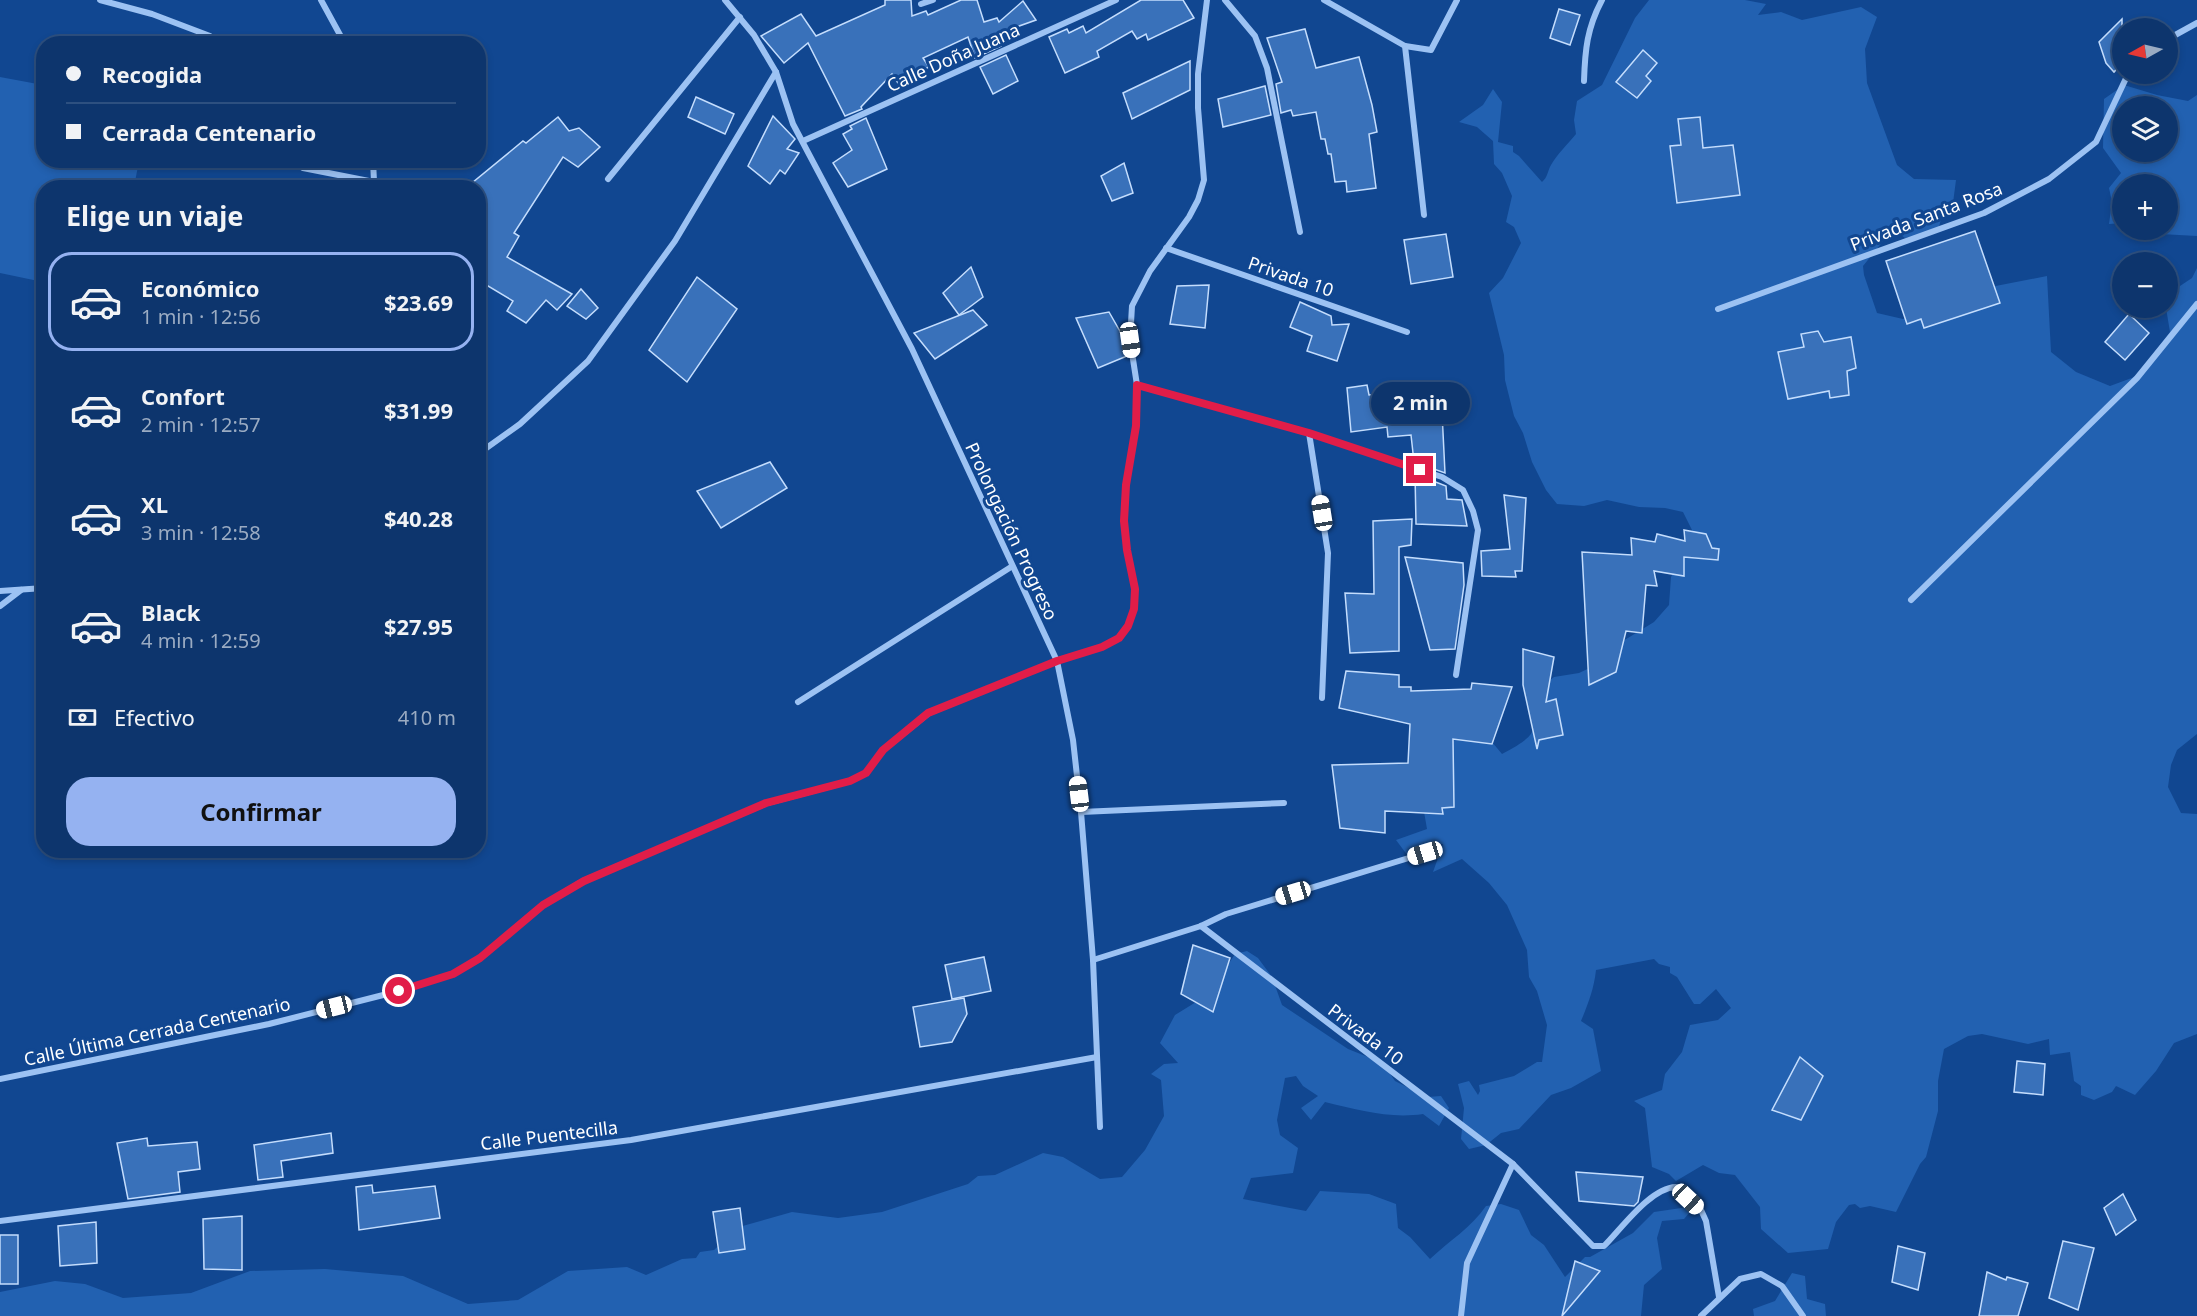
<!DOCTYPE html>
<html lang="es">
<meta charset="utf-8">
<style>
body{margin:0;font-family:"Noto Sans",sans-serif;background:#163d72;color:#f1f3f6;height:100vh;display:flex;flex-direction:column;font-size:22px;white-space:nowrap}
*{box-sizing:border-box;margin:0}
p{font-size:20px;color:#9aabc2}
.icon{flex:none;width:33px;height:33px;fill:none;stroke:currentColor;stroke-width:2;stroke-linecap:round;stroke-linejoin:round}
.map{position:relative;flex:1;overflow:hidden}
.panel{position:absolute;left:36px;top:180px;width:450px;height:678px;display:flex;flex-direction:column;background:#0d356d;border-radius:24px;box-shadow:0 3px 9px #0003,0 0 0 2px #2d5080}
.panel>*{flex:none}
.guide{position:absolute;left:36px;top:36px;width:450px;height:132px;border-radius:24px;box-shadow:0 3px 9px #0003,0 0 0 2px #2d5080;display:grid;align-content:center;height:132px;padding:0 30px;background:#0d356d}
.needle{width:39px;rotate:262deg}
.controls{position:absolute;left:2112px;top:18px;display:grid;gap:12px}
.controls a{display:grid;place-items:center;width:66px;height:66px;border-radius:50%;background:#0d356d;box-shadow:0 3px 9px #0003,0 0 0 2px #2d5080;font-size:30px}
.end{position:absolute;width:27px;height:27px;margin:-14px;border:8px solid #e11d48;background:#fff;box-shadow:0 0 0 3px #fff}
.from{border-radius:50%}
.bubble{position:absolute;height:42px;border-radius:21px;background:#0d356d;box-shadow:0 3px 9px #0003,0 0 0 2px #2d5080;font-size:20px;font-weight:700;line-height:42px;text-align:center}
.car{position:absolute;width:18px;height:36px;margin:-18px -9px;border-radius:8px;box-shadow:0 0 4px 2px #0007;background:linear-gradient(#fff 24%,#345 0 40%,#fff 0 76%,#345 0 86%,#fff 0)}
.guide b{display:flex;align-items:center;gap:21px;height:57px;font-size:22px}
.guide b+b{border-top:2px solid #2d5080}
.guide i{width:15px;height:15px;background:#f1f3f6}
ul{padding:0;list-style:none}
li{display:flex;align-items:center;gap:18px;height:99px;margin:0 12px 9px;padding:0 18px;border:3px solid transparent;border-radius:24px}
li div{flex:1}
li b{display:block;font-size:22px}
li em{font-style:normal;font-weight:700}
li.on{border-color:#95b2f1}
li>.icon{width:54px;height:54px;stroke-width:1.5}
h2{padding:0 30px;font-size:27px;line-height:72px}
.pay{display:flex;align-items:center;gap:15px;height:66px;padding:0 30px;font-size:22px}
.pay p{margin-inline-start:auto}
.action{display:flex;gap:12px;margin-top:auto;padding:12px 30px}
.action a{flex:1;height:69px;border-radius:24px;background:#95b2f1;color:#111;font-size:24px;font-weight:700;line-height:69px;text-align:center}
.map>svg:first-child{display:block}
.green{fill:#2261b1;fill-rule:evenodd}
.building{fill:#3971ba;stroke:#c4ddfd;stroke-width:1.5}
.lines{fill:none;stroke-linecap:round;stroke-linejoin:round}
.minor{stroke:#9cc2f3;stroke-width:6}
.route{stroke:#e11d48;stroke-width:8}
.labels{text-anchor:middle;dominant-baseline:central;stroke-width:6;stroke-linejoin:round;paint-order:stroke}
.street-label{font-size:18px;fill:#fff;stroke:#114791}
</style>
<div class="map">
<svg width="2197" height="1316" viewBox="0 0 2197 1316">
<rect width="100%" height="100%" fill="#114791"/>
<g class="green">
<path d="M 1649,0 L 1745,0 L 1766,4 L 1758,15 L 1781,12 L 1802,20 L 1861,7 L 1877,17 L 1865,49 L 1867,83 L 1897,165 L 1914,179 L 1956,180 L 1953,203 L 1942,215 L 1938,231 L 1905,238 L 1897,232 L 1884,240 L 1863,266 L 1864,275 L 1877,313 L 1903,319 L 1923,315 L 1970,291 L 2047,276 L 2051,352 L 2076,372 L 2110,386 L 2137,376 L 2170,332 L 2166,308 L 2168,294 L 2192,278 L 2197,268 L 2197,734 L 2177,750 L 2171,765 L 2168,787 L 2181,813 L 2197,814 L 2197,1034 L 2174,1043 L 2156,1071 L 2135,1095 L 2116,1086 L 2112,1092 L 2094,1100 L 2081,1095 L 2081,1086 L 2074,1081 L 2070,1052 L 2050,1055 L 2049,1039 L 2028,1044 L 1982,1034 L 1968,1036 L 1944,1049 L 1938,1081 L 1938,1111 L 1926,1157 L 1920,1164 L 1896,1212 L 1870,1206 L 1860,1208 L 1855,1204 L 1849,1205 L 1836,1222 L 1828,1249 L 1788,1253 L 1761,1229 L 1760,1207 L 1735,1175 L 1719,1173 L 1703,1165 L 1676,1181 L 1669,1174 L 1652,1167 L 1645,1108 L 1634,1101 L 1662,1090 L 1665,1074 L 1682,1052 L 1690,1025 L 1718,1020 L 1731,1008 L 1716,989 L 1700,1004 L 1694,1004 L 1677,977 L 1670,973 L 1670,967 L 1659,964 L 1654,959 L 1596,970 C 1594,989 1588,1004 1581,1021 L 1593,1029 L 1601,1071 L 1571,1088 L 1551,1095 L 1519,1129 L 1501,1133 L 1486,1145 L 1469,1149 L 1461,1139 L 1464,1108 L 1458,1084 L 1469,1081 L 1478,1095 L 1480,1091 L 1479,1085 L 1514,1076 L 1537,1062 L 1542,1062 L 1547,1025 L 1537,991 L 1529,977 L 1527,950 L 1507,905 L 1489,883 L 1462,859 L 1433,872 L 1443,844 L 1422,845 L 1408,856 L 1396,840 L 1427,829 L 1423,806 L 1445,747 L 1477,724 L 1502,754 C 1541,733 1534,733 1536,691 L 1554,677 L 1579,673 L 1598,664 L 1623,641 L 1654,622 L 1669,605 L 1671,577 L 1694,534 L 1683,512 L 1665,508 L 1639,507 L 1607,500 L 1584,506 L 1557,504 L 1546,490 L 1532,462 L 1523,433 L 1514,416 L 1505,380 L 1504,355 L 1489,293 L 1503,278 L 1521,243 L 1514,227 L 1506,222 L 1512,196 L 1502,173 L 1494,164 L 1493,141 L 1477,127 L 1459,122 L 1483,105 L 1493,89 L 1502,102 L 1498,142 L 1513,146 L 1513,152 L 1519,156 L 1542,182 C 1548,177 1547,172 1551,165 C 1557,154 1568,144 1576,134 L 1574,120 L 1577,101 L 1602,85 L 1635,18 Z"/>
<path d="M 0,77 L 43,85 L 44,160 L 139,161 L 134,187 L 44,188 L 43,282 L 0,273 Z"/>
<path d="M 2124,85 L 2157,95 L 2188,101 L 2197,95 L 2197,236 L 2142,233 L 2135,230 L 2168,230 L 2168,184 L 2122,184 L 2122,223 L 2109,224 L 2112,202 L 2109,188 L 2121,173 L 2103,148 L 2104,99 ZM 2122,106 L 2168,106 L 2168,152 L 2122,152 Z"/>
<path d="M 1247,951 L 1258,958 L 1272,977 L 1282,1005 L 1348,1049 L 1383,1063 L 1395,1081 L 1427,1097 L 1441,1096 L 1449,1108 L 1439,1126 L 1423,1114 C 1390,1119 1358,1110 1325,1102 L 1311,1120 L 1301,1108 L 1318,1096 L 1303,1086 L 1296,1076 L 1285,1078 L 1277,1120 L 1280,1135 L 1298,1148 L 1293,1173 L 1251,1178 L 1243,1199 L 1306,1211 L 1320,1191 L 1369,1194 L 1396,1204 L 1398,1228 L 1410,1237 L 1430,1259 C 1449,1241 1472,1227 1486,1206 L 1501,1204 L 1519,1210 L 1531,1235 L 1544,1245 L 1565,1277 L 1585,1257 L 1590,1257 L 1633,1233 L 1654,1212 L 1695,1206 L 1684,1219 L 1662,1221 L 1657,1238 L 1662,1269 L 1644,1285 L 1641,1316 L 0,1316 L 0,1292 L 55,1281 L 85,1284 L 123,1298 L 191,1293 L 250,1271 L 325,1269 L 403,1276 L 468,1304 L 518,1300 L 568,1271 L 627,1267 L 646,1275 L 682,1259 L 696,1258 L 700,1252 L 714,1250 L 739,1227 L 792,1212 L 838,1218 L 882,1212 L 968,1184 L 978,1176 L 995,1175 L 1043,1153 L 1063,1157 L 1100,1179 L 1122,1177 L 1145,1150 L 1164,1116 L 1161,1080 L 1151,1074 L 1164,1064 L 1178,1063 L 1160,1043 L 1175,1015 L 1209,994 L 1235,954 Z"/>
<path d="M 1792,1273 L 1805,1276 L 1807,1299 L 1825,1304 L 1826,1316 L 1754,1316 L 1753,1309 L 1775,1301 Z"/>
</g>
<g class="building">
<path d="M 885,0 L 911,0 L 912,16 L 926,11 L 928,15 L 961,0 L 977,0 L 984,22 L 997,18 L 999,22 L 1023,1 L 1036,20 L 1005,31 L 1008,35 L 998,38 L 1001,46 L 975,58 L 968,37 L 923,58 L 929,67 L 898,83 L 892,74 L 861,107 L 862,109 L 845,116 L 808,43 L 784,63 L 761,36 L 801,14 L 816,36 L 885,5 Z"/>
<path d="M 1141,0 L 1183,0 L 1194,18 L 1148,40 L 1146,34 L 1137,39 L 1132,31 L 1097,51 L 1099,57 L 1065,73 L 1049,37 L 1067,29 L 1069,33 L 1083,26 L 1086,33 Z"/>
<path d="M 1559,9 L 1580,15 L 1570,45 L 1550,38 Z"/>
<path d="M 2122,19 L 2122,63 L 2114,72 L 2106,63 L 2099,42 Z"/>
<path d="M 1305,29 L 1316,68 L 1359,57 L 1372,105 L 1377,132 L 1369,134 L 1376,188 L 1347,192 L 1346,181 L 1335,182 L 1331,154 L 1328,154 L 1325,139 L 1321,139 L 1316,112 L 1293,116 L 1291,110 L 1281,113 L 1276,84 L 1282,82 L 1267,38 Z"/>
<path d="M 1643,50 L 1657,63 L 1646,76 L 1651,81 L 1637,98 L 1616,82 Z"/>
<path d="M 1006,55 L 1018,81 L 993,94 L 980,67 Z"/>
<path d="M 1190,61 L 1190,90 L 1132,119 L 1123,93 Z"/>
<path d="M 1265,86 L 1271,115 L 1223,127 L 1218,99 Z"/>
<path d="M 696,97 L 734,114 L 725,134 L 688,117 Z"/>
<path d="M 773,116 L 795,139 L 787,149 L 799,153 L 785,174 L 780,170 L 770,184 L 748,166 Z"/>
<path d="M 558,117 L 569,131 L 579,128 L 600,147 L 578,167 L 563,157 L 514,233 L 519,236 L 507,257 L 572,294 L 557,310 L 546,300 L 526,323 L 507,311 L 513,301 L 478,280 L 478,187 L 472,183 L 523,141 L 526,143 Z"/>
<path d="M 1700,117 L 1703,148 L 1733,145 L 1740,195 L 1677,203 L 1670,146 L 1681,145 L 1678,119 Z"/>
<path d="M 866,118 L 887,169 L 848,187 L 833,163 L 852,150 L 843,134 L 852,129 L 850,126 Z"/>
<path d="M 1124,163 L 1133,193 L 1112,201 L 1101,176 Z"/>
<path d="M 1975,231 L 2000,303 L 1924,328 L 1921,319 L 1907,324 L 1886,261 Z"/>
<path d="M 1446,234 L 1453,277 L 1411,284 L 1404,240 Z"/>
<path d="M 971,267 L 983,297 L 959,315 L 943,293 Z"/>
<path d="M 697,277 L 737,309 L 687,382 L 649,350 Z"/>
<path d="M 1209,285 L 1205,328 L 1170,324 L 1177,286 Z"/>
<path d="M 581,289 L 598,308 L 586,319 L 567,306 Z"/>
<path d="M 1300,302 L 1331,316 L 1332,325 L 1349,324 L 1337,361 L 1307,351 L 1312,336 L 1290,327 Z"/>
<path d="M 973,310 L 987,325 L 935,359 L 914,333 Z"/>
<path d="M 1109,312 L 1125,340 L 1127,356 L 1098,368 L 1076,318 Z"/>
<path d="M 2129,314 L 2149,333 L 2125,360 L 2105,342 Z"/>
<path d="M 1818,331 L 1824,342 L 1851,337 L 1856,368 L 1847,371 L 1849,395 L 1830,398 L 1829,391 L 1788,399 L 1778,352 L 1804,347 L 1801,334 Z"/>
<path d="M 1367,385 L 1369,395 L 1409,391 L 1409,389 L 1441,392 L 1445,473 L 1414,462 L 1411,435 L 1388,437 L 1387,427 L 1351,432 L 1347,388 Z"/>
<path d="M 770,462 L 787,488 L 721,528 L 697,491 Z"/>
<path d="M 1415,474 L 1446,486 L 1447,499 L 1462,500 L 1467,526 L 1416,524 Z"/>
<path d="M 1504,495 L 1526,498 L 1522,571 L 1515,571 L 1516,577 L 1482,576 L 1481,551 L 1510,549 Z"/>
<path d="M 1412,519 L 1411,545 L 1399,547 L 1399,651 L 1350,653 L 1345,593 L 1374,594 L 1373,521 Z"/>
<path d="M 1684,530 L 1706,534 L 1712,548 L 1719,549 L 1718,560 L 1684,557 L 1684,576 L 1654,571 L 1657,586 L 1646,585 L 1642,633 L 1626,631 L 1616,672 L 1589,685 L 1582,552 L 1632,555 L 1631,538 L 1655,542 L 1657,534 L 1685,541 Z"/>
<path d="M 1405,557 L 1463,563 L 1464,585 L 1455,649 L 1430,650 Z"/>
<path d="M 1523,649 L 1554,657 L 1546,702 L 1556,699 L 1563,735 L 1539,740 L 1537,749 L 1523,685 Z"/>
<path d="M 1346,671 L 1399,675 L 1399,687 L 1411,687 L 1411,691 L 1471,689 L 1472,683 L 1512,687 L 1492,744 L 1453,739 L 1454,807 L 1442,808 L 1443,814 L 1385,811 L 1385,833 L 1340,828 L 1332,765 L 1408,763 L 1410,724 L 1339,708 Z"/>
<path d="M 1193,945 L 1230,958 L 1213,1012 L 1181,994 Z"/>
<path d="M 984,957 L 991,991 L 952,999 L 945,965 Z"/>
<path d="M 964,998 L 967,1014 L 952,1042 L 920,1047 L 913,1007 Z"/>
<path d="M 1800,1057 L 1823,1076 L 1801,1120 L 1772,1110 Z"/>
<path d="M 2017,1061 L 2045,1064 L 2043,1095 L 2014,1092 Z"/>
<path d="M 331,1133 L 333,1153 L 281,1161 L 283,1177 L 258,1180 L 254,1145 Z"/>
<path d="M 147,1138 L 148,1146 L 197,1142 L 200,1169 L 178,1172 L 180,1192 L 128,1199 L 117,1143 Z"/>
<path d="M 1576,1172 L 1643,1177 L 1638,1202 L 1634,1206 L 1579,1201 Z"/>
<path d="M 372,1185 L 373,1193 L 435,1186 L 440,1218 L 359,1230 L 356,1187 Z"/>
<path d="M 2123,1194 L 2136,1220 L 2116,1235 L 2104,1208 Z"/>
<path d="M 740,1208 L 745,1249 L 719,1253 L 713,1212 Z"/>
<path d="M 242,1216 L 242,1270 L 204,1269 L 203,1219 Z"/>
<path d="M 96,1222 L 97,1263 L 60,1266 L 58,1226 Z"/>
<rect x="0" y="1235" width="18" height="49"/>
<path d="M 2063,1241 L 2094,1248 L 2078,1310 L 2049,1298 Z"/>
<path d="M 1898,1246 L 1925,1253 L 1918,1290 L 1892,1282 Z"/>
<path d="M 1575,1261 L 1600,1271 L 1562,1316 Z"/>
<path d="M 1987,1272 L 2006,1280 L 2007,1277 L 2028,1283 L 2018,1316 L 1979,1316 Z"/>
</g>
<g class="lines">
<g class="minor">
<path d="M 100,0 L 152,14 L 210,36"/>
<path d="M 321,0 L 345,44"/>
<path d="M 725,0 L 754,35 L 776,72 L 793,124 L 912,349 L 1057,661 L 1073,740 L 1081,812 L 1093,960 L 1100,1127"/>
<path d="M 1225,0 L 1255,36 L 1267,68 L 1300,232"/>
<path d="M 1324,0 L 1405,46 L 1424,215"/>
<path d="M 921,4 L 933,0"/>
<path d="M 2168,39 L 2197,23"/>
<path d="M 1405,46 L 1431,50 L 1457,0"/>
<path d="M 1584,81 C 1585,50 1587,28 1602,0"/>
<path d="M 803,141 L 1116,0"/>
<path d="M 303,168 L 374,182"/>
<path d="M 608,179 L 740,17"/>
<path d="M 372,188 L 374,182 L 373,160"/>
<path d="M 1166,248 L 1407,332"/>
<path d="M 1718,309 L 1984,213 L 2049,179 L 2096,142 L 2128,74"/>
<path d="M 1137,385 L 1309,433 L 1442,477 L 1463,490 L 1473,511 L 1478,530 L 1456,675"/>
<path d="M 1309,433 L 1328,553 L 1322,698"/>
<path d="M 478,454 L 520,424 L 588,361 L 675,241 L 776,72"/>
<path d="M 0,591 L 44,588"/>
<path d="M 1911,600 L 2137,378 L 2197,304"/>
<path d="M 0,606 L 21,590"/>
<path d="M 798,702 L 1011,567"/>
<path d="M 1081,812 L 1284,803"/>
<path d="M 1201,926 L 1513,1164 L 1593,1246 L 1604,1246 C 1622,1228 1650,1188 1676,1187 L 1701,1210 L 1706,1221 L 1719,1297"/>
<path d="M 1093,960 L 1201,926 L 1226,914 L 1425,853"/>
<path d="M 0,1079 L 269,1024 L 399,991 L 453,974 L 480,958 L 543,905 L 583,881 L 767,803 L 850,781 L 866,773 L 883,750 L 929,713 L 1057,661 L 1102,647 L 1119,638 L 1128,626 L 1134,609 L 1135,589 L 1127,550 L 1124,521 L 1126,485 L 1136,426 L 1137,385 L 1130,340 L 1132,306 L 1150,271 L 1189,217 L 1198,200 L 1204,180 L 1198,108 L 1198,74 L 1207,0"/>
<path d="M 0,1221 L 631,1140 L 1097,1057"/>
<path d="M 1461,1316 L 1467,1263 L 1513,1164"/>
<path d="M 1701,1316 L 1740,1279 L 1761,1274 L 1782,1286 L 1803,1316"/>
</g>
</g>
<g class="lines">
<path class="route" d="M 399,991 L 453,974 L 480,958 L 543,905 L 584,881 L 766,803 L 850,781 L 866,773 L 883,750 L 928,713 L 1057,661 L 1102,647 L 1119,638 L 1128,626 L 1134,609 L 1135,589 L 1127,550 L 1124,521 L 1126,485 L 1136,426 L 1137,385 L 1309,433 L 1420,470"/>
</g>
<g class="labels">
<g class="street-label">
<text transform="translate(953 57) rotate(-24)">Calle Doña Juana</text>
<text transform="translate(1926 216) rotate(-21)">Privada Santa Rosa</text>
<text transform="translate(1291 276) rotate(19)">Privada 10</text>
<text transform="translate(1012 531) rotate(65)">Prolongación Progreso</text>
<text transform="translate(157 1031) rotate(-12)">Calle Última Cerrada Centenario</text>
<text transform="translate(1366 1034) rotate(37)">Privada 10</text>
<text transform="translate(549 1135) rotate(-7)">Calle Puentecilla</text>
</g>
</g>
</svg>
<div class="controls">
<a><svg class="needle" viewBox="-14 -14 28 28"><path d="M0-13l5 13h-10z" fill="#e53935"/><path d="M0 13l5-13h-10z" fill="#9aabc2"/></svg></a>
<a><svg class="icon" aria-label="layers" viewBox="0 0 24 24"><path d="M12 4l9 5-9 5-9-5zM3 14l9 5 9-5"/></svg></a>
<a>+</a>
<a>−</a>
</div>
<i class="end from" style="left:399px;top:991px"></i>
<i class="end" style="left:1420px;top:470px"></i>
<div class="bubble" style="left:1371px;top:382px;width:99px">2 min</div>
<i class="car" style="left:1130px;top:340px;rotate:172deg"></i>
<i class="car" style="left:1322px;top:513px;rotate:351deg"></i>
<i class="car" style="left:1079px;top:794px;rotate:353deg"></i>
<i class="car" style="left:1425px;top:853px;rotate:253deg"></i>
<i class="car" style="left:1293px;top:893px;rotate:253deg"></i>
<i class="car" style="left:334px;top:1007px;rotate:256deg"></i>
<i class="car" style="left:1688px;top:1199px;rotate:133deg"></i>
<div class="guide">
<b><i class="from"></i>Recogida</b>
<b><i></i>Cerrada Centenario</b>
</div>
<section class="panel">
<h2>Elige un viaje</h2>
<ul>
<li class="on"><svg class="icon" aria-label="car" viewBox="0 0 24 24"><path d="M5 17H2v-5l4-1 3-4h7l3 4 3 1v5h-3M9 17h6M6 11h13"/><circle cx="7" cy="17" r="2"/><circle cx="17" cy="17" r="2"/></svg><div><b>Económico</b><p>1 min · 12:56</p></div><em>$23.69</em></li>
<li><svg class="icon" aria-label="car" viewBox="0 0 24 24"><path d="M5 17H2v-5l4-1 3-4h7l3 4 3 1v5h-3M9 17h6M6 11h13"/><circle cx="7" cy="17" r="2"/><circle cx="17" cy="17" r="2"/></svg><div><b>Confort</b><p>2 min · 12:57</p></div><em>$31.99</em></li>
<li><svg class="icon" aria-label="car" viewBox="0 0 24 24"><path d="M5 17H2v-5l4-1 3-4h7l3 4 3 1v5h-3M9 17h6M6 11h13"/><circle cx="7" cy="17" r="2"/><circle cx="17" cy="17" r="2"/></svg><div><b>XL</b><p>3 min · 12:58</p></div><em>$40.28</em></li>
<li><svg class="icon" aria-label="car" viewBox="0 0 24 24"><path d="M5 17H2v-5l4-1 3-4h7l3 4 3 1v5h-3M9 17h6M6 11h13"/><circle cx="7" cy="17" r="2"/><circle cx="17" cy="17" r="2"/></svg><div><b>Black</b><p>4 min · 12:59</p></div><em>$27.95</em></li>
</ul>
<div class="pay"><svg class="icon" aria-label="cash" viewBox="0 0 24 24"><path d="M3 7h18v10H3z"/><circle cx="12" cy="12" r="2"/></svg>Efectivo<p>410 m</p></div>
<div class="action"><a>Confirmar</a></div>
</section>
</div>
